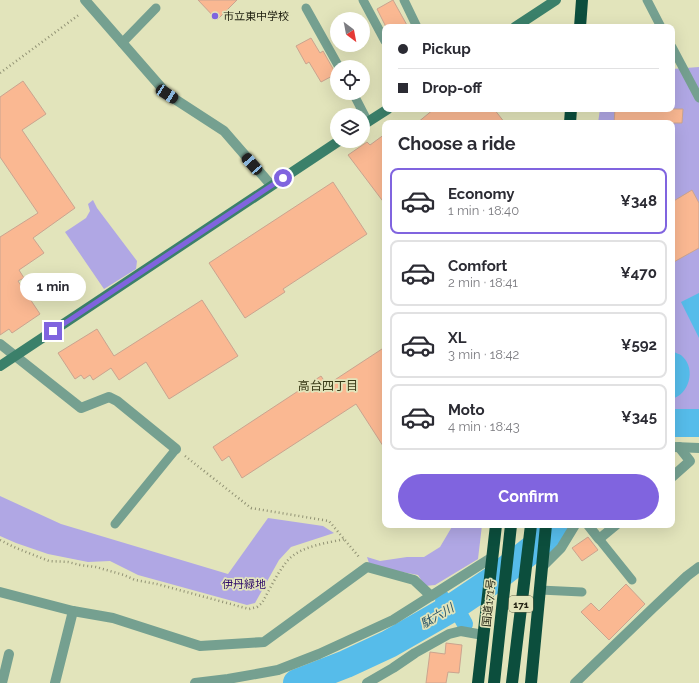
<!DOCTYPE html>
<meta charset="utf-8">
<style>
body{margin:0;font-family:Raleway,"Noto Sans JP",sans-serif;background:#f2f2f3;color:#2b2b33;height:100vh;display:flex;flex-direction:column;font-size:15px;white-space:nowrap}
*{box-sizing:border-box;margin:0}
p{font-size:13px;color:#7c7c81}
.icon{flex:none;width:22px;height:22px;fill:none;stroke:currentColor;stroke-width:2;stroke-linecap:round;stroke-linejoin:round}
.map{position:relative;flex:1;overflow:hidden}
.side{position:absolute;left:382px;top:120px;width:293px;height:408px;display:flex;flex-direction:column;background:#fff;border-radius:8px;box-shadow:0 4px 16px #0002}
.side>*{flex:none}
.top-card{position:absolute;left:382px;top:24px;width:293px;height:88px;border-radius:8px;box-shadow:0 4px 16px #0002;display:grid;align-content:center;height:88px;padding:0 16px;background:#fff}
.needle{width:26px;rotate:148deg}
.fabs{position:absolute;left:330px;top:12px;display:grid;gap:8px}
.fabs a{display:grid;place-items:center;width:40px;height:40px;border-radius:50%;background:#fff;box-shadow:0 4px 16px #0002;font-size:20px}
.end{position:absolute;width:18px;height:18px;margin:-9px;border:5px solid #8064df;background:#fff;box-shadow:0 0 0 2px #fff}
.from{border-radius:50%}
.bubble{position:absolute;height:28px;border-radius:14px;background:#fff;box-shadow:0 4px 16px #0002;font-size:13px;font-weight:700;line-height:28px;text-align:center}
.car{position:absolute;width:12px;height:24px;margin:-12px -6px;border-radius:5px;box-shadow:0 0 3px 1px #0007;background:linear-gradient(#222 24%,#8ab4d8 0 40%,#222 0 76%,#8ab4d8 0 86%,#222 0)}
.top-card b{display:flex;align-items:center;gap:14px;height:38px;font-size:15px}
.top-card b+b{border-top:1px solid #e1e1e2}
.top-card i{width:10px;height:10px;background:#2b2b33}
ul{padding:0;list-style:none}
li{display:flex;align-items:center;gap:12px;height:66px;margin:0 8px 6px;padding:0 8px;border:2px solid #e1e1e2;border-radius:8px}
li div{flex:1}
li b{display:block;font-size:15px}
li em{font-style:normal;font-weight:700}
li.current{border-color:#8064df}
li>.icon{width:36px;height:36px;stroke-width:1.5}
h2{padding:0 16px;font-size:18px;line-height:48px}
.cta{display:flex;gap:8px;margin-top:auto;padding:8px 16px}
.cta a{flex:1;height:46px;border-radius:24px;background:#8064df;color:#fff;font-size:16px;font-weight:700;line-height:46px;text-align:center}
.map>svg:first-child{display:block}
.green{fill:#b0a7e4}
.water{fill:#56bcea}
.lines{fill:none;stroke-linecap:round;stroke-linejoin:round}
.canal{stroke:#56bcea;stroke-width:16}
.river{stroke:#56bcea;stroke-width:28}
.building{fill:#fab892;stroke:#caa48f}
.path{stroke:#919274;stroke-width:2.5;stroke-dasharray:1 3;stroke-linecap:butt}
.lane{stroke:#75a090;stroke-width:9}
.street{stroke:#75a090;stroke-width:10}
.secondary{stroke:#3b806a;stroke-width:10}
.highway{stroke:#0c4e3d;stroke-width:12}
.route{stroke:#8064df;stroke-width:5}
.poi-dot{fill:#8064df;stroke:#e2e4bb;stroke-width:1.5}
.labels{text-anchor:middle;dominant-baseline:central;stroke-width:3.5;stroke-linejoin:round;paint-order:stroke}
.shield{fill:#e2e4bb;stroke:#5c5c45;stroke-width:1}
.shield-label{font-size:10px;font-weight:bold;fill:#222213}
.poi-label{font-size:11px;fill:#222213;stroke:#e2e4bb;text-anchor:start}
.park-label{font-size:11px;fill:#2f0c6b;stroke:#e2e4bb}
.street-label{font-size:11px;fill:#222213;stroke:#e2e4bb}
.neighbourhood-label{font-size:12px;fill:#383916;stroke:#e2e4bb}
.water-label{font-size:12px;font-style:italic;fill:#2a5569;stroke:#e2e4bb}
</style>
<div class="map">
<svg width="699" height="683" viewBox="0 0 699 683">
<rect width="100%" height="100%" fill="#e2e4bb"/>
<g class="green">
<path d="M 699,67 L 699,415 L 672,410 L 672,123 L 598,123 L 600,109 L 672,109 L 672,69 Z"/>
<path d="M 93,200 L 97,208 L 137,261 L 136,269 L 104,289 L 65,232 L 86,218 L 90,211 L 88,204 Z"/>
<path d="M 0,496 L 61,524 L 228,574 L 268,518 L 323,526 L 334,533 L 291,547 L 279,560 L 255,603 L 247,605 L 138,575 L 110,561 L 88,562 L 48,554 L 16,543 L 0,536 Z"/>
<path d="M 453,525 L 482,525 L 478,559 L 435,585 L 425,586 L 418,575 L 370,566 L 367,557 L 380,561 L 407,557 L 424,557 L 440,547 Z"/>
</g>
<g class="water">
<path d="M 699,293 L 699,338 L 681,302 Z"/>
<path d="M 672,351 C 675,353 681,354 683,357 C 696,370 689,394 672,399 Z"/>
</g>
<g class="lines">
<path class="canal" d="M 443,599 L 450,609 L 460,615 L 465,624"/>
<g class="river">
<path d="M 672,423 L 699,423"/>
<path d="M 297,683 L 346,664 L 389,644 L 450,609 L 493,580 L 563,525"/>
</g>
</g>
<g class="building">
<path d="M 198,0 L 237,0 L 217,20 Z"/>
<path d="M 393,0 L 408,27 L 386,27 L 377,9 Z"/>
<path d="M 311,38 L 320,53 L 323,51 L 336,74 L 321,82 L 309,62 L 306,64 L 296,46 Z"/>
<path d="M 23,81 L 46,114 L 22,130 L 75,208 L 33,238 L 44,253 L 19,270 L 24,278 L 18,281 L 40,314 L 12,333 L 9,329 L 0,335 L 0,237 L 38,213 L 0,157 L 0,97 Z"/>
<path d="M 434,109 L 494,109 L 505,123 L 417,123 Z"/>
<path d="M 615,109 L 683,109 L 682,123 L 614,123 Z"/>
<path d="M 385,134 L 385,204 L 348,155 L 367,142 L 370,145 Z"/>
<path d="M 333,182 L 367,234 L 283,289 L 285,292 L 245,318 L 209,263 Z"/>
<path d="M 692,190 L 699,203 L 699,248 L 672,263 L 672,202 Z"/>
<path d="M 202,300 L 238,356 L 169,399 L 146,362 L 119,380 L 111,368 L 93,380 L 90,375 L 84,379 L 81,375 L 75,379 L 58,353 L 97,329 L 114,356 Z"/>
<path d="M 385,347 L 385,449 L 356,404 L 242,478 L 229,456 L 222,461 L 213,447 L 321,376 L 327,385 Z"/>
<path d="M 588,537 L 598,550 L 582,561 L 572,548 Z"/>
<path d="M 626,584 L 645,604 L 609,640 L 581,612 L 591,603 L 599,611 Z"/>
<path d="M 446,643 L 462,645 L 459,673 L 448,672 L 446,683 L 426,683 L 430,652 L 445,654 Z"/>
</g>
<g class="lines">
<g class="path">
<path d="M 0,73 L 80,14"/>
<path d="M 185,456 L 251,508 L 329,521 L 359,557"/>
<path d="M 0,540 L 16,548 L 49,561 L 68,562 L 80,565 L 96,567 L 124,575 L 135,580 L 157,584 L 249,609 L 257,607 L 262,603 C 270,589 277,573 288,560 C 301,546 327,543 345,539"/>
</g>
<g class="lane">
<path d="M 363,0 L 385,41"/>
<path d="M 404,0 L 417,27"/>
<path d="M 647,0 L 661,27"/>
<path d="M 306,8 L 339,67"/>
<path d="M 122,43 L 156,8"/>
<path d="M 672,47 L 699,98"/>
<path d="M 336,86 L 337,86"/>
<path d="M 353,93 L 368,122"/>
<path d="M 115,524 L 176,449"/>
<path d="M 599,539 L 632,580"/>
<path d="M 540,590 L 582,592"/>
</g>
<g class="street">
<path d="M 85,0 L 167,94 L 224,131 L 271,185"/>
<path d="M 0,344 L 81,408 L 109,397 L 117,401 L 176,449"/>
<path d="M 674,447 L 699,448"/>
<path d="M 672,477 L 690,461 L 679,447"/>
<path d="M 588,525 L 599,539 L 616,525"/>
<path d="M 541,568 L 561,548 L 575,525"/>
<path d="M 0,592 L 73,611 L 113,618 L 200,646 L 264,642 L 367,567 L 414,580 L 431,596"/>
<path d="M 2,683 L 9,654"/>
<path d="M 55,683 L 73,611"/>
<path d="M 195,683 L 228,679 L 278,670 L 319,654 L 393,620 L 491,558"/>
<path d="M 367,683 L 393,668 L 415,653 L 449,634 L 461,631 L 483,635"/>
<path d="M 575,683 L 653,608 L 687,576 L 699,567"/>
</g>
<g class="secondary">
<path d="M 515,27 L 556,0"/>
<path d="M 363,125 L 388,109"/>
<path d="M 0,366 L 339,141"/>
</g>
<g class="highway">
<path d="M 580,27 L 582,0"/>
<path d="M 570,123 L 571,109"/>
<path d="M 478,683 L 496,525"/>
<path d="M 494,683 L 511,525"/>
<path d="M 512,683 L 531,525"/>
<path d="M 531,683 L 546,525"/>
</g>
</g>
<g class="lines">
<path class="route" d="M 53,331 L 283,178"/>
</g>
<circle class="poi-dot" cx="215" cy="16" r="4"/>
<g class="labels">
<rect class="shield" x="509" y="596" width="24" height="16" rx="3"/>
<g class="shield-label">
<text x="521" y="604">171</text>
</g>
<g class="poi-label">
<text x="223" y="16">市立東中学校</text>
</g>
<g class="park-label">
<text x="244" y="584">伊丹緑地</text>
</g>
<g class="street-label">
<text transform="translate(489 603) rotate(-84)">国道171号</text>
</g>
<g class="neighbourhood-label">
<text x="328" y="386">高台四丁目</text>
</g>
<g class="water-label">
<text transform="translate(437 616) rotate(-30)">駄六川</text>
</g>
</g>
</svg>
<div class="fabs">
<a><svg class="needle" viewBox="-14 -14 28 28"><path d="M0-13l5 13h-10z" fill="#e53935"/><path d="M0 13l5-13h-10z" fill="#7c7c81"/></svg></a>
<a><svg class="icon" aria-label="locate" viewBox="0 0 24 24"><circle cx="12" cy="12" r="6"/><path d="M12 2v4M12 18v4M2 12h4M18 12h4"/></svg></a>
<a><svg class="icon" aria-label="layers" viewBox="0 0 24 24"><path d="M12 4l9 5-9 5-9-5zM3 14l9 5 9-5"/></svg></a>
</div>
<i class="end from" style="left:283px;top:178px"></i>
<i class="end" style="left:53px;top:331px"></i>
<div class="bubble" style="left:20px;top:273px;width:66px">1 min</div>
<i class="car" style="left:167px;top:94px;rotate:123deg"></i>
<i class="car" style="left:252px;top:164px;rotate:319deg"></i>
<div class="top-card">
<b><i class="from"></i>Pickup</b>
<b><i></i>Drop-off</b>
</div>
<section class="side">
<h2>Choose a ride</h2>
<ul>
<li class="current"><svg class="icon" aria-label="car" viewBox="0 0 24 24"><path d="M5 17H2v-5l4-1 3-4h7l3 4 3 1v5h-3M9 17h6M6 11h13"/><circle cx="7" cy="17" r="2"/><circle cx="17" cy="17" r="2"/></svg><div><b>Economy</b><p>1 min · 18:40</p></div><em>¥348</em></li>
<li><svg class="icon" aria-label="car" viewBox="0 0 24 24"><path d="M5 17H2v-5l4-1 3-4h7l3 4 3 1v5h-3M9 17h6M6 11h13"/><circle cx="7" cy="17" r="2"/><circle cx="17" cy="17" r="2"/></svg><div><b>Comfort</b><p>2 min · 18:41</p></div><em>¥470</em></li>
<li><svg class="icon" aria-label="car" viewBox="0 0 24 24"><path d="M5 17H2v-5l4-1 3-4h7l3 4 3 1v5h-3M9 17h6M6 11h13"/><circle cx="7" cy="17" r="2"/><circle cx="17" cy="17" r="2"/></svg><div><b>XL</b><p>3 min · 18:42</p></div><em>¥592</em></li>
<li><svg class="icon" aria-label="car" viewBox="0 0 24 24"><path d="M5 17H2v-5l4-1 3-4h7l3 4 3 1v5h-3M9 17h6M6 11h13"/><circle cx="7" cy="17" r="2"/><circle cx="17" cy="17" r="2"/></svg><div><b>Moto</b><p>4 min · 18:43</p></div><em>¥345</em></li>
</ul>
<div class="cta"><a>Confirm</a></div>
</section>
</div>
